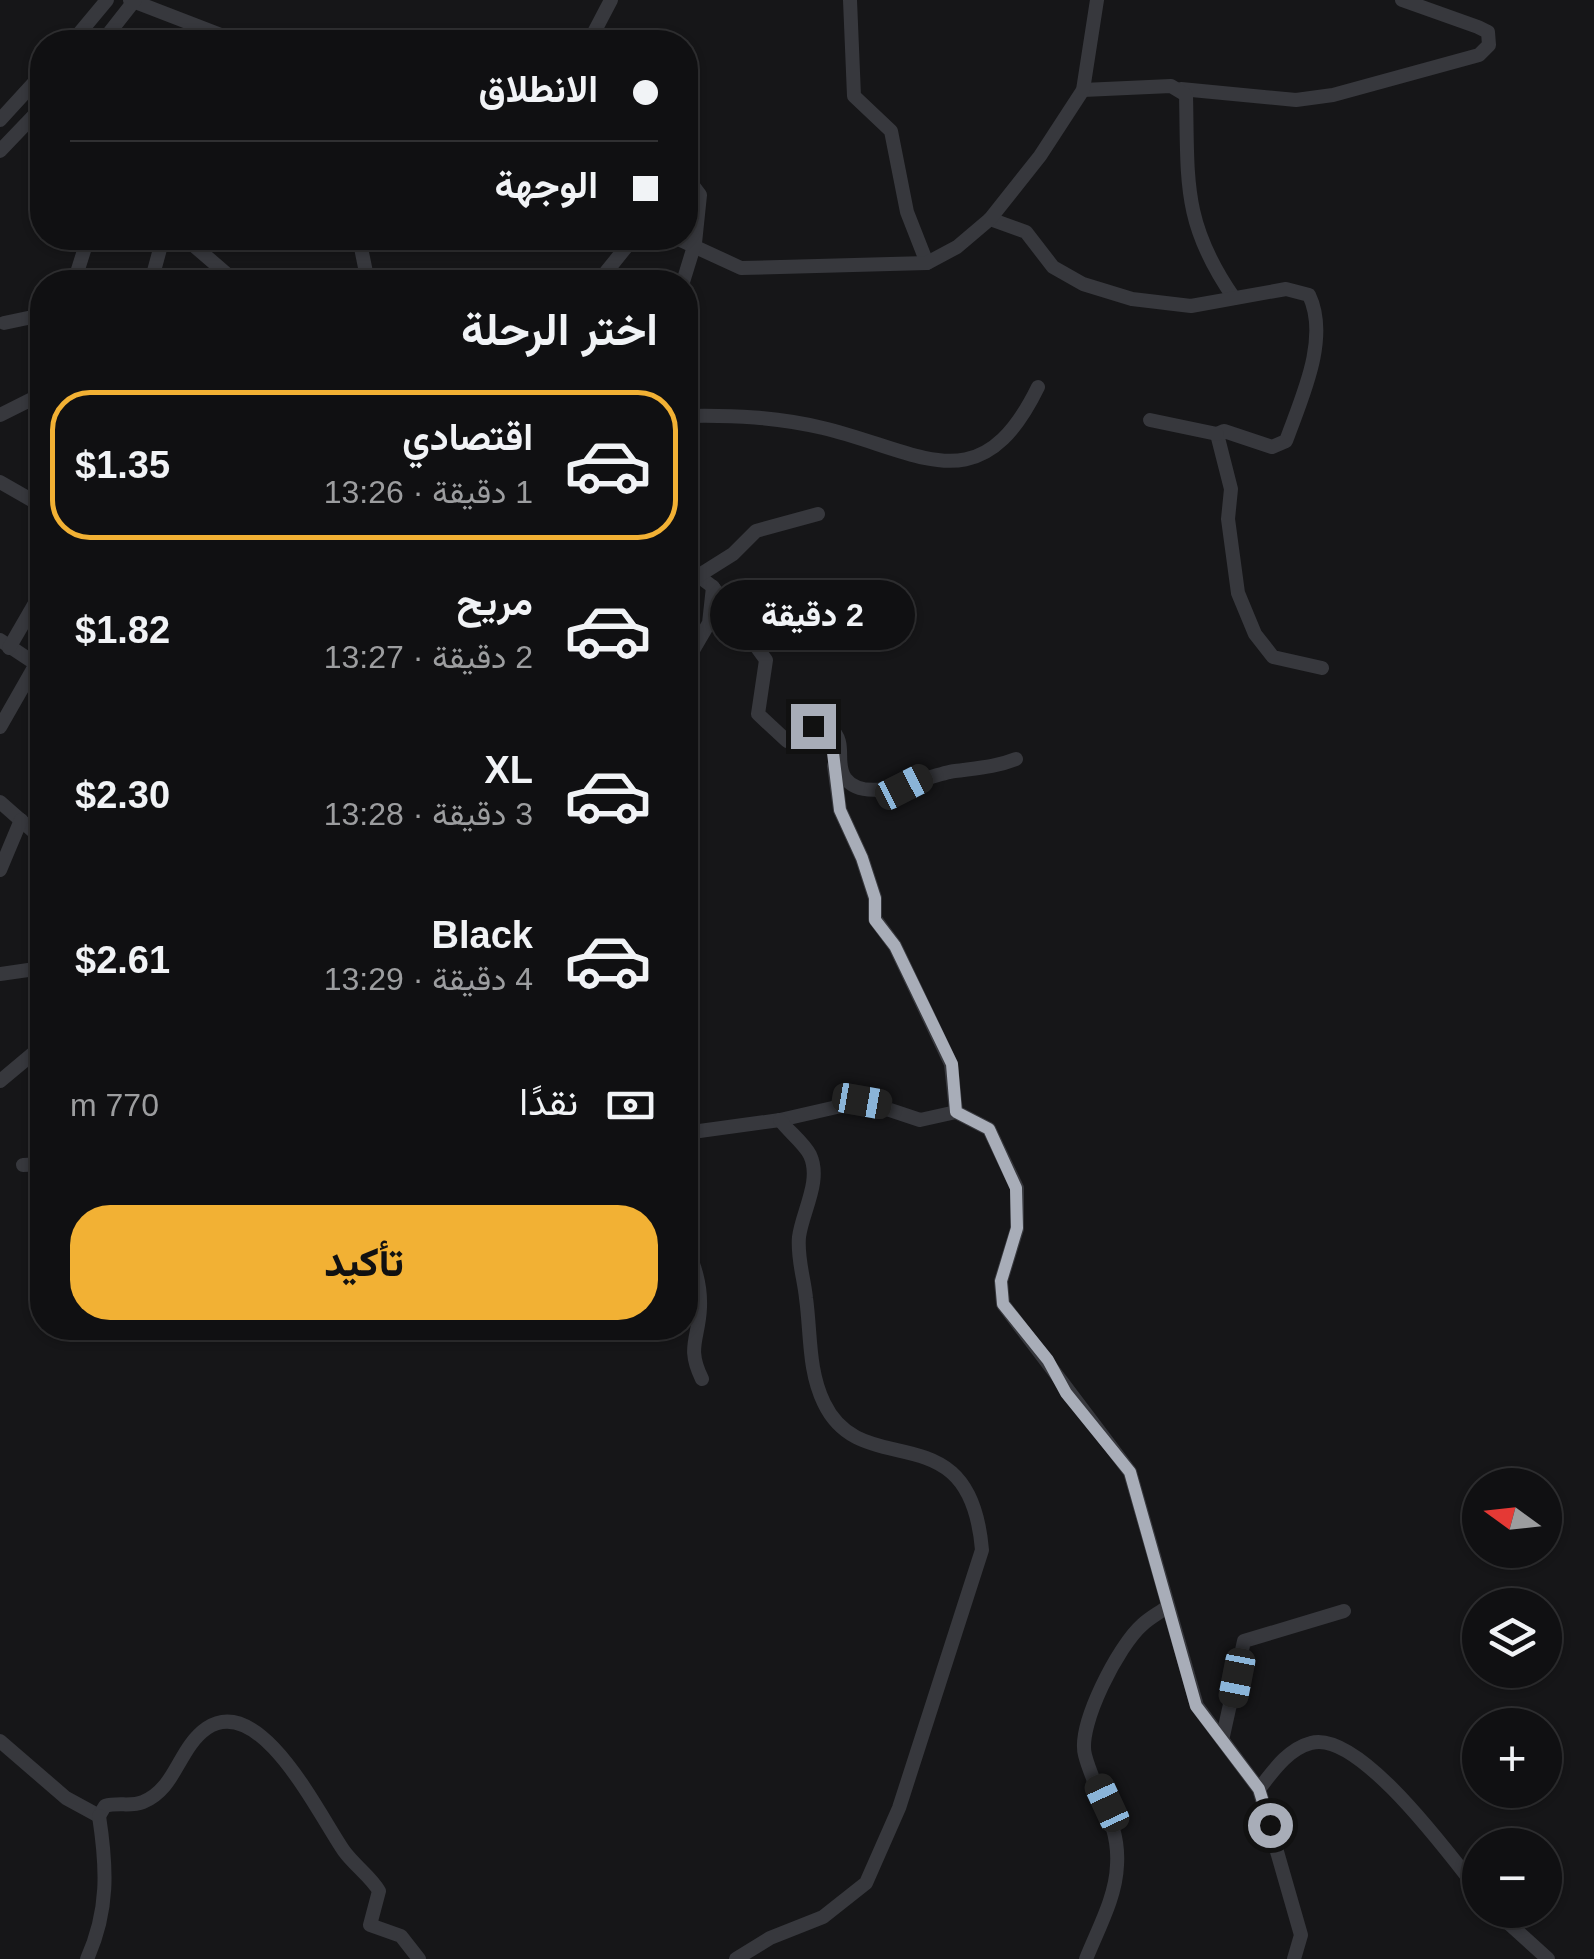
<!DOCTYPE html>
<html lang="ar">
<meta charset="utf-8">
<style>
body{margin:0;font-family:Helvetica,Vazirmatn,sans-serif;background:#19191b;color:#f1f3f6;direction:rtl;height:100vh;display:flex;flex-direction:column;font-size:38px;white-space:nowrap}
*{box-sizing:border-box;margin:0}
p{font-size:32px;color:#9c9d9f}
.icon{flex:none;width:55px;height:55px;fill:none;stroke:currentColor;stroke-width:2;stroke-linecap:round;stroke-linejoin:round}
.map{position:relative;flex:1;overflow:hidden;direction:ltr}
.side{position:absolute;left:30px;top:270px;width:668px;height:1070px;display:flex;flex-direction:column;background:#101012;border-radius:40px;box-shadow:0 2px 8px #0004,0 0 0 2px #303032;direction:rtl}
.side>*{flex:none}
.guide{position:absolute;left:30px;top:30px;width:668px;height:220px;border-radius:40px;box-shadow:0 2px 8px #0004,0 0 0 2px #303032;direction:rtl;display:grid;align-content:center;height:220px;padding:0 40px;background:#101012}
.needle{width:65px;rotate:285deg}
.tools{position:absolute;left:1462px;top:1468px;display:grid;gap:20px}
.tools a{display:grid;place-items:center;width:100px;height:100px;border-radius:50%;background:#101012;box-shadow:0 2px 8px #0004,0 0 0 2px #303032;font-size:50px}
.end{position:absolute;width:45px;height:45px;margin:-22px;border:12px solid #a8adb8;background:#111;box-shadow:0 0 0 5px #111}
.from{border-radius:50%}
.bubble{position:absolute;height:70px;border-radius:35px;background:#101012;box-shadow:0 2px 8px #0004,0 0 0 2px #303032;font-size:32px;font-weight:800;line-height:70px;text-align:center;direction:rtl}
.car{position:absolute;width:30px;height:60px;margin:-30px -15px;border-radius:12px;box-shadow:0 0 8px 2px #0007;background:linear-gradient(#222 24%,#8ab4d8 0 40%,#222 0 76%,#8ab4d8 0 86%,#222 0)}
.guide b{display:flex;align-items:center;gap:35px;height:95px;font-size:38px}
.guide b+b{border-top:2px solid #303032}
.guide i{width:25px;height:25px;background:#f1f3f6}
ul{padding:0;list-style:none}
li{display:flex;align-items:center;gap:30px;height:150px;margin:0 20px 15px;padding:0 20px;border:5px solid transparent;border-radius:40px}
li div{flex:1}
li b{display:block;font-size:38px}
li em{font-style:normal;font-weight:800}
li.active{border-color:#f2b134}
li>.icon{width:90px;height:90px;stroke-width:1.5}
h2{padding:0 40px;font-size:45px;line-height:120px}
.pay{display:flex;align-items:center;gap:25px;height:110px;padding:0 40px;font-size:38px}
.pay p{margin-inline-start:auto}
.cta{display:flex;gap:20px;margin-top:auto;padding:20px 40px}
.cta a{flex:1;height:115px;border-radius:40px;background:#f2b134;color:#111;font-size:40px;font-weight:800;line-height:115px;text-align:center}
.map>svg:first-child{display:block}
.lines{fill:none;stroke-linecap:round;stroke-linejoin:round}
.minor{stroke:#37383d;stroke-width:14}
.route{stroke:#a8adb8;stroke-width:12}
</style>
<div class="map">
<svg width="1594" height="1959" viewBox="0 0 1594 1959">
<rect width="100%" height="100%" fill="#161618"/>
<g class="lines">
<g class="minor">
<path d="M 130,0 L 239,42"/>
<path d="M 850,0 L 854,96 L 891,131 L 907,212 L 927,263"/>
<path d="M 72,42 L 107,0"/>
<path d="M 102,42 L 135,0"/>
<path d="M 589,42 L 611,0"/>
<path d="M 1181,89 L 1296,100 L 1333,95 L 1479,55 L 1489,45 L 1488,32 L 1478,27 L 1402,0"/>
<path d="M 1083,90 L 1171,86 L 1186,95 C 1188,182 1182,223 1234,298"/>
<path d="M 0,120 L 42,74"/>
<path d="M 0,151 L 42,107"/>
<path d="M 990,219 L 1026,232 L 1053,267 L 1083,284 L 1132,299 L 1191,306 L 1286,289 L 1309,295 C 1330,339 1301,399 1286,441 L 1272,447 L 1224,431 L 1217,434 L 1231,489 L 1228,519 L 1238,593 L 1255,634 L 1273,657 L 1322,668"/>
<path d="M 185,238 L 236,282"/>
<path d="M 359,238 L 368,282"/>
<path d="M 676,238 L 741,268 L 927,263 L 957,247 L 990,219 L 1040,156 L 1083,90 L 1097,0"/>
<path d="M 74,282 L 88,238"/>
<path d="M 151,282 L 163,238"/>
<path d="M 598,282 L 631,241 L 640,238"/>
<path d="M 683,282 L 695,243 L 700,195 L 685,175"/>
<path d="M 4,323 L 42,315"/>
<path d="M 0,415 L 42,394"/>
<path d="M 685,416 C 733,415 777,417 823,428 C 920,451 980,506 1038,387"/>
<path d="M 1150,420 L 1217,434"/>
<path d="M 0,482 L 42,506"/>
<path d="M 685,566 L 713,587 L 766,660 L 758,714 L 787,741 L 813,726 L 830,728 C 848,743 834,762 845,778 C 866,807 929,774 955,771 C 977,768 996,767 1016,759"/>
<path d="M 698,576 L 733,554 L 756,531 L 818,514"/>
<path d="M 0,640 L 36,664 L 0,727"/>
<path d="M 9,648 L 42,591"/>
<path d="M 685,664 L 709,623 L 713,587"/>
<path d="M 834,766 L 840,810 L 862,858 L 875,898 L 875,919 L 895,946 L 951,1064 L 956,1112"/>
<path d="M 0,802 L 42,839"/>
<path d="M 0,870 L 21,820"/>
<path d="M 0,974 L 42,968"/>
<path d="M 0,1081 L 42,1046"/>
<path d="M 685,1133 L 780,1120 L 863,1101 L 920,1120 L 956,1112 L 989,1129 L 1017,1188 L 1017,1229 L 1001,1281 L 1003,1304 L 1130,1472 L 1197,1706 L 1259,1789 L 1301,1935 L 1294,1959"/>
<path d="M 23,1165 L 42,1164"/>
<path d="M 685,1243 C 694,1265 701,1283 700,1307 C 699,1339 686,1347 702,1379"/>
<path d="M 1223,1736 L 1244,1641 L 1344,1611"/>
<path d="M 0,1741 L 66,1798 L 99,1816"/>
<path d="M 1259,1789 C 1273,1771 1288,1749 1311,1743 C 1359,1729 1452,1858 1480,1893"/>
<path d="M 99,1816 L 105,1806 C 118,1802 131,1807 143,1802 C 176,1789 178,1748 207,1728 C 261,1692 320,1817 344,1851 C 354,1865 372,1878 379,1891 L 370,1925 L 401,1936 L 419,1959"/>
<path d="M 1494,1910 L 1548,1959"/>
<path d="M 87,1959 C 109,1910 107,1868 99,1816"/>
<path d="M 736,1959 L 770,1938 L 823,1917 L 866,1883 L 899,1808 L 982,1550 C 970,1408 863,1485 824,1403 C 808,1370 811,1334 806,1298 C 804,1278 797,1258 799,1237 C 802,1212 822,1181 810,1155 C 804,1143 788,1131 780,1120"/>
<path d="M 1086,1959 C 1098,1929 1116,1897 1117,1865 C 1120,1822 1095,1794 1085,1755 C 1077,1725 1119,1645 1142,1625 C 1149,1618 1159,1613 1167,1607"/>
</g>
</g>
<g class="lines">
<path class="route" d="M 813,726 L 830,728 L 840,810 L 862,858 L 875,898 L 875,920 L 895,946 L 952,1064 L 956,1112 L 989,1129 L 1016,1188 L 1017,1228 L 1001,1281 L 1003,1304 L 1048,1360 L 1066,1393 L 1130,1472 L 1196,1706 L 1259,1789 L 1270,1825"/>
</g>
</svg>
<div class="tools">
<a><svg class="needle" viewBox="-14 -14 28 28"><path d="M0-13l5 13h-10z" fill="#e53935"/><path d="M0 13l5-13h-10z" fill="#9c9d9f"/></svg></a>
<a><svg class="icon" aria-label="layers" viewBox="0 0 24 24"><path d="M12 4l9 5-9 5-9-5zM3 14l9 5 9-5"/></svg></a>
<a>+</a>
<a>−</a>
</div>
<i class="end from" style="left:1270px;top:1825px"></i>
<i class="end" style="left:813px;top:726px"></i>
<div class="bubble" style="left:710px;top:580px;width:205px">2 دقيقة</div>
<i class="car" style="left:904px;top:787px;rotate:63deg"></i>
<i class="car" style="left:862px;top:1101px;rotate:100deg"></i>
<i class="car" style="left:1237px;top:1678px;rotate:191deg"></i>
<i class="car" style="left:1107px;top:1803px;rotate:335deg"></i>
<div class="guide">
<b><i class="from"></i>الانطلاق</b>
<b><i></i>الوجهة</b>
</div>
<section class="side">
<h2>اختر الرحلة</h2>
<ul>
<li class="active"><svg class="icon" aria-label="car" viewBox="0 0 24 24"><path d="M5 17H2v-5l4-1 3-4h7l3 4 3 1v5h-3M9 17h6M6 11h13"/><circle cx="7" cy="17" r="2"/><circle cx="17" cy="17" r="2"/></svg><div><b>اقتصادي</b><p>1 دقيقة · 13:26</p></div><em>$1.35</em></li>
<li><svg class="icon" aria-label="car" viewBox="0 0 24 24"><path d="M5 17H2v-5l4-1 3-4h7l3 4 3 1v5h-3M9 17h6M6 11h13"/><circle cx="7" cy="17" r="2"/><circle cx="17" cy="17" r="2"/></svg><div><b>مريح</b><p>2 دقيقة · 13:27</p></div><em>$1.82</em></li>
<li><svg class="icon" aria-label="car" viewBox="0 0 24 24"><path d="M5 17H2v-5l4-1 3-4h7l3 4 3 1v5h-3M9 17h6M6 11h13"/><circle cx="7" cy="17" r="2"/><circle cx="17" cy="17" r="2"/></svg><div><b>XL</b><p>3 دقيقة · 13:28</p></div><em>$2.30</em></li>
<li><svg class="icon" aria-label="car" viewBox="0 0 24 24"><path d="M5 17H2v-5l4-1 3-4h7l3 4 3 1v5h-3M9 17h6M6 11h13"/><circle cx="7" cy="17" r="2"/><circle cx="17" cy="17" r="2"/></svg><div><b>Black</b><p>4 دقيقة · 13:29</p></div><em>$2.61</em></li>
</ul>
<div class="pay"><svg class="icon" aria-label="cash" viewBox="0 0 24 24"><path d="M3 7h18v10H3z"/><circle cx="12" cy="12" r="2"/></svg>نقدًا<p>770 m</p></div>
<div class="cta"><a>تأكيد</a></div>
</section>
</div>
